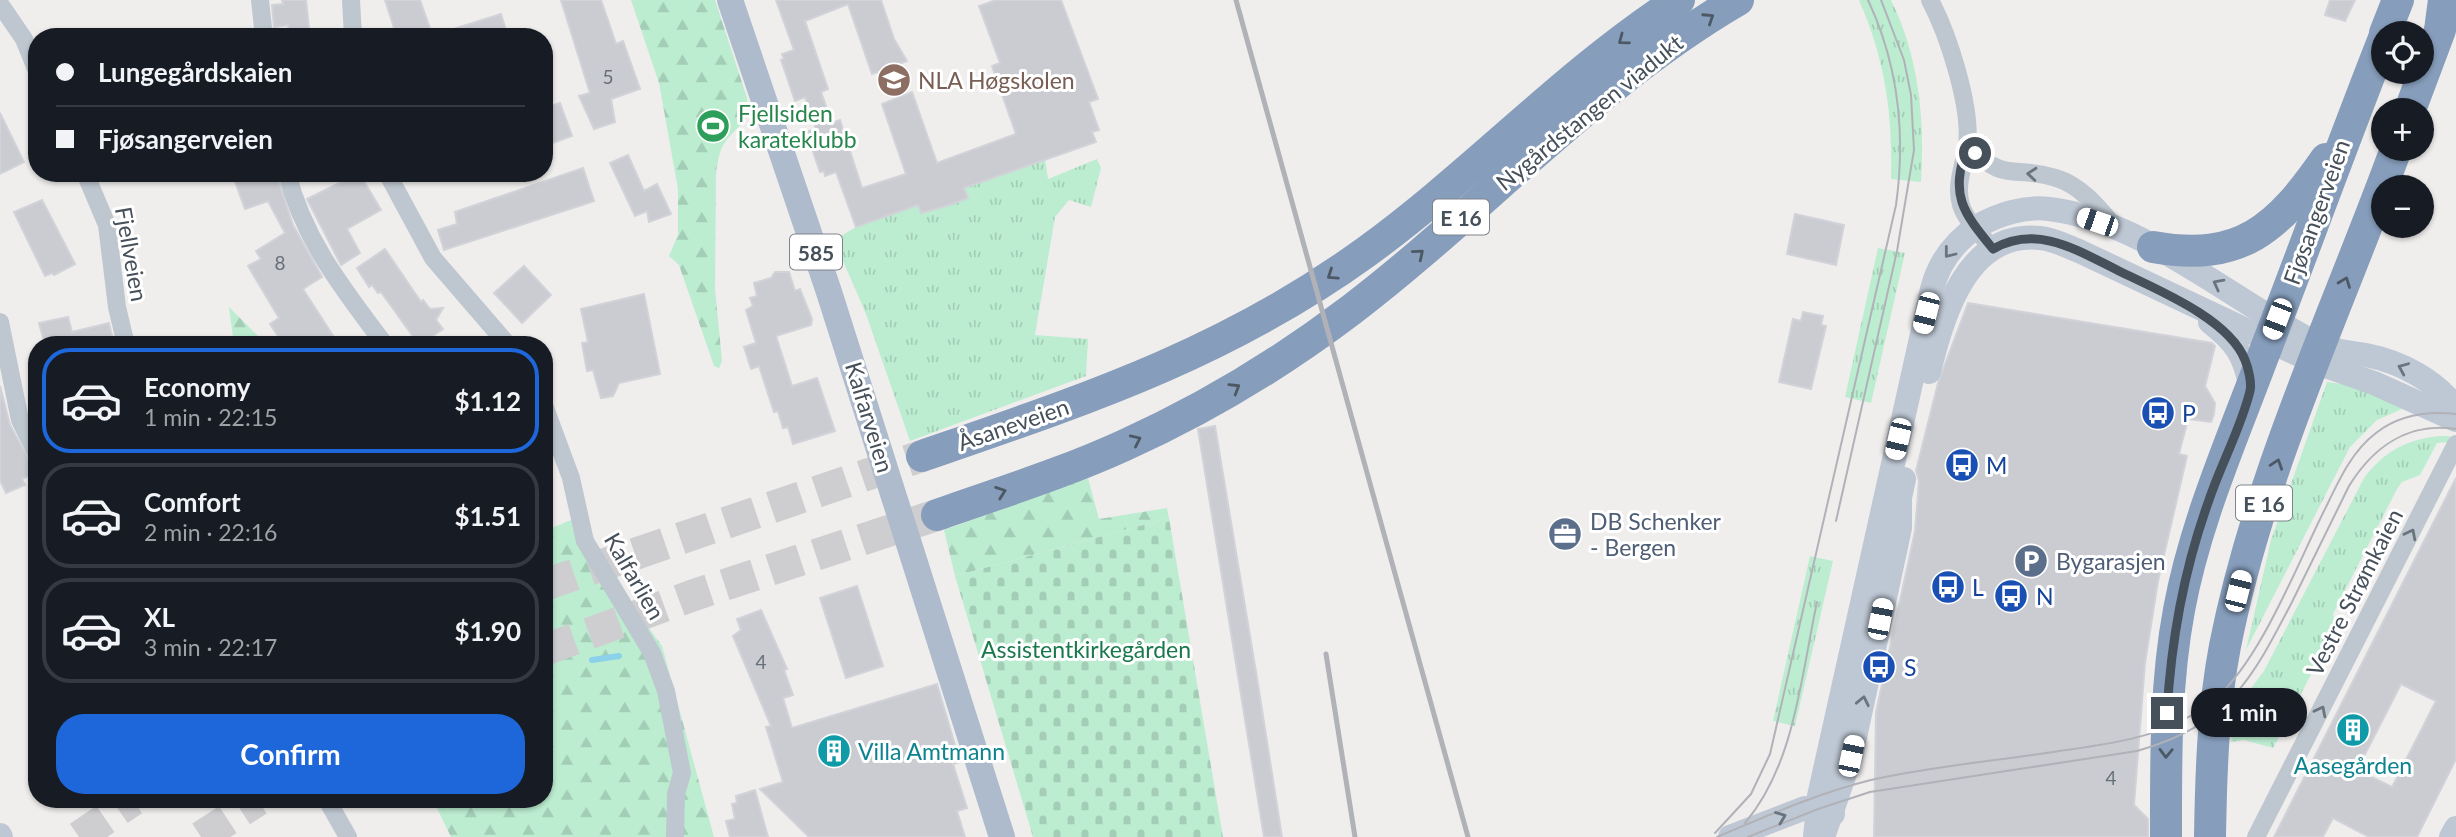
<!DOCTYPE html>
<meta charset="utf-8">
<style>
body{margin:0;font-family:Lato,sans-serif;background:#20242c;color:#f1f3f6;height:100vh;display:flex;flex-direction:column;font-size:26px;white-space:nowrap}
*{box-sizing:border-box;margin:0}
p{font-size:23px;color:#9ea1a6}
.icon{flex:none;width:38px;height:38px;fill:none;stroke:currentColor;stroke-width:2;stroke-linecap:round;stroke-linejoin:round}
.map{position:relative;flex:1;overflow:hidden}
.details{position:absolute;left:28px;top:336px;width:525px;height:472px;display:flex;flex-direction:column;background:#171b24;border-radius:28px;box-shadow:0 2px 5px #0004}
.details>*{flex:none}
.guide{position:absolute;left:28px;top:28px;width:525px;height:154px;border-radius:28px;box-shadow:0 2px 5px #0004;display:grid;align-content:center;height:154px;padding:0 28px;background:#171b24}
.fabs{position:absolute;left:2371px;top:21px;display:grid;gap:14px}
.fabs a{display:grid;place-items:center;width:63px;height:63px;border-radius:50%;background:#171b24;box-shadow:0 2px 5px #0004;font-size:35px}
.end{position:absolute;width:32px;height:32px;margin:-16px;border:9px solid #46505a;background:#fff;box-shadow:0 0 0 4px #fff}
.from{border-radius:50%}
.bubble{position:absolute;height:49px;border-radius:24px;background:#171b24;box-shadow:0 2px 5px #0004;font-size:23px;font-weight:700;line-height:49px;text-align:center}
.car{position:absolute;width:21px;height:42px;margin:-21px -10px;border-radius:9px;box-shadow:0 0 5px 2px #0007;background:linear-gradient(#fff 24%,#345 0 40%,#fff 0 76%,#345 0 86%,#fff 0)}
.guide b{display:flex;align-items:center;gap:24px;height:66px;font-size:26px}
.guide b+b{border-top:2px solid #363941}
.guide i{width:18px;height:18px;background:#f1f3f6}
ul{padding:12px 0 0;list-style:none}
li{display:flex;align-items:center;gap:21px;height:105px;margin:0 14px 10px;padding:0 14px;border:4px solid #363941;border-radius:28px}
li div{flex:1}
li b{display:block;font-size:26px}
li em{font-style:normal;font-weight:700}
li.active{border-color:#1d67da}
li>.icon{width:63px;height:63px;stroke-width:1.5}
.button{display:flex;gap:14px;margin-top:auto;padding:14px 28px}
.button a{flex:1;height:80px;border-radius:28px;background:#1d67da;color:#fff;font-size:28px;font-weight:700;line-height:80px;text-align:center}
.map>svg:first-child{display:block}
.grass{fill:url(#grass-tufts)}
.forest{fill:url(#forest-firs)}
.cemetery{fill:url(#cemetery-stones)}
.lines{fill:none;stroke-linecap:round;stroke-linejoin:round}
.stream{stroke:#8ad1e9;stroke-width:6}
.building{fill:#caccd2;stroke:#d1d3d9;stroke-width:2;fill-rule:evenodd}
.highway-tunnel{stroke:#ceced0;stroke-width:32;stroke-dasharray:32 16;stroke-linecap:butt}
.street{stroke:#bec7cf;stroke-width:18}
.secondary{stroke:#bec8d4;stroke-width:24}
.primary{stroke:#adbbcc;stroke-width:26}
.highway{stroke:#869dbb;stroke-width:32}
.tram{stroke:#b0b2b8;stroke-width:2}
.rail{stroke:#b0b2b8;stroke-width:5}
.oneway{stroke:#4c5864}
.oneway2{stroke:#6a747d}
.oneway3{stroke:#6a747f}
.route{stroke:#46505a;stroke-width:9}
.labels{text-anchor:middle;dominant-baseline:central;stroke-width:6;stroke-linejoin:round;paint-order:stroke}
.number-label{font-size:19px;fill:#676f78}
.shield{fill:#fff;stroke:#7e848c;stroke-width:2}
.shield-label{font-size:21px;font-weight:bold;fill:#46505a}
.education-label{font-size:23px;fill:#785e54;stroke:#fff;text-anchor:start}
.street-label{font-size:23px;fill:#46505a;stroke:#fff}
.leisure-label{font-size:23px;fill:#27864d;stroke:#fff;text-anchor:start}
.transit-label{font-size:23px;fill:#164399;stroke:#fff;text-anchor:start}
.service-label{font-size:23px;fill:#4e5e75;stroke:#fff;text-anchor:start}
.park-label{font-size:23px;fill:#19794d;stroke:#fff}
.culture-label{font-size:23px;fill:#0d838f;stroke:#fff;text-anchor:start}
</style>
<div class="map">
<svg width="2456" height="837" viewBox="0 0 2456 837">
<defs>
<pattern id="grass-tufts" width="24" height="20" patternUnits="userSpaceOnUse" patternTransform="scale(1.75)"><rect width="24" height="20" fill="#bcedd1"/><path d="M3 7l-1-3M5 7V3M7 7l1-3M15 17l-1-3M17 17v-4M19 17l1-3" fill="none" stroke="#a3cdb6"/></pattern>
<pattern id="forest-firs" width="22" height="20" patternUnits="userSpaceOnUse" patternTransform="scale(1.75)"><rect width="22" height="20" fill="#bcedd1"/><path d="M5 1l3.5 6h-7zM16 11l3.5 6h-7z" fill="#a3cdb6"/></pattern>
<pattern id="cemetery-stones" width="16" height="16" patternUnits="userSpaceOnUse" patternTransform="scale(1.75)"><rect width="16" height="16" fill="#bcedd1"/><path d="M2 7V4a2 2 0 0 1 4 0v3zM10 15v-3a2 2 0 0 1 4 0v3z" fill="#a3cdb6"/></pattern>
</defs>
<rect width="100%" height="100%" fill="#f0eded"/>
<g class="grass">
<path d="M 1859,0 L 1891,0 C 1919,57 1925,119 1921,182 L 1891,179 C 1893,115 1885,59 1859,0 Z"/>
<path d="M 1045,159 L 1048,179 L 1097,159 L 1101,168 L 1091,207 L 1069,200 L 1055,217 L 1035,335 L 1088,339 L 1086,376 L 910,441 L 866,314 L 834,240 L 856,227 L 918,205 L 921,212 L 968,198 L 964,188 Z"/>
<path d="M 1878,248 L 1905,253 L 1871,403 L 1845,397 Z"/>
<path d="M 2327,382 L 2352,385 L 2404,408 L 2377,420 L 2350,447 L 2246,650 L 2271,540 Z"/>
<path d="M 2439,436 L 2450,436 L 2448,442 L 2437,443 L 2420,475 L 2402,482 L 2397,489 L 2333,614 L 2338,635 L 2330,649 L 2322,653 L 2273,748 L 2244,740 L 2231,742 L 2235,709 L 2264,671 L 2364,478 C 2385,451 2405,440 2439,436 Z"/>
<path d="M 1810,556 L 1833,561 L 1795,726 L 1773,721 Z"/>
</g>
<g class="forest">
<path d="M 631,0 L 715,0 L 747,98 L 749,115 C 729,141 720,136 716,175 L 715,288 L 722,361 L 719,368 L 714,366 L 679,265 L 669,256 L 678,235 L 678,189 L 659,83 Z"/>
<path d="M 229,307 L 267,345 L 234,345 Z"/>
<path d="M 1088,478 L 1099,519 L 1167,508 L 1169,518 L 955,576 L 944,530 Z"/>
<path d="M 571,520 L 662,646 L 714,837 L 451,837 L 433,800 L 544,800 L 544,531 Z"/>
</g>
<path class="cemetery" d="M 1169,518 L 1223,837 L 1033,837 L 955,576 Z"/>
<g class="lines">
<path class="stream" d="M 592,660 L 619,656"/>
</g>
<g class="building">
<path d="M 282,0 L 306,0 L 310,37 L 290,37 L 288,25 L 274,27 L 272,5 L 283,4 Z"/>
<path d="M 385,0 L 420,0 L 433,37 L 397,37 Z"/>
<path d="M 561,0 L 601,0 L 616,44 L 623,41 L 640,89 L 611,99 L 615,122 L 594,129 L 579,96 L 590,93 Z"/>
<path d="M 776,0 L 881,0 L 894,39 L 907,61 L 872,74 L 848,4 L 805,21 L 828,89 L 821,92 L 832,123 L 840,120 L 862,188 L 906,174 L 882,104 L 912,92 L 937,163 L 1016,134 L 992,66 L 1000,63 L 979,6 L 996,0 L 1061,0 L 1098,99 L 1089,102 L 1099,130 L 1092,132 L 1096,142 L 964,188 L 968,198 L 950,205 L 921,213 L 918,205 L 856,227 L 836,172 L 825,176 L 824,171 L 820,172 L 806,132 L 816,129 L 805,97 L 795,101 L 781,60 L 784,59 L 782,54 L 794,50 Z"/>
<path d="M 2330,0 L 2355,0 L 2345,21 L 2325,15 Z"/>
<path d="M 501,14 L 508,37 L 441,37 L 441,33 Z"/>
<path d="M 560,103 L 572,136 L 544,146 L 544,108 Z"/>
<path d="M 0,113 L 24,162 L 0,174 Z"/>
<path d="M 628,155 L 644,191 L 657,184 L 671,214 L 649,222 L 647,211 L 635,216 L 610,163 Z"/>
<path d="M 583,168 L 594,201 L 444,250 L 438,230 L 457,224 L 455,212 Z"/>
<path d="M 232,173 L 276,173 L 293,225 L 322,277 L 303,289 L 339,345 L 284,345 L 270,324 L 279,318 L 248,266 L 261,259 L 256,251 L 285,233 L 268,201 L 245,209 Z"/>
<path d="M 359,173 L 381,210 L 347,229 L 360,253 L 341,265 L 307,199 Z"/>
<path d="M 42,200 L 75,264 L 54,275 L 52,273 L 45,276 L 14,212 Z"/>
<path d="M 1795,214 L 1844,225 L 1836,265 L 1787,254 Z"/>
<path d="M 385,249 L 421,302 L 423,300 L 430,309 L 443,308 L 436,320 L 443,329 L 419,345 L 381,292 L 378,293 L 372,285 L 369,287 L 357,268 Z"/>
<path d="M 524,266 L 551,295 L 522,323 L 494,293 Z"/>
<path d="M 775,272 L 789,272 L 795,291 L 800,289 L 812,319 L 811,325 L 776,336 L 792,386 L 817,378 L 835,431 L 793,444 L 788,427 L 783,428 L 778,411 L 774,412 L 759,366 L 751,369 L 744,347 L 756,343 L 746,310 L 753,306 L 750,298 L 757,296 L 754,283 L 771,278 Z"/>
<path d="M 644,294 L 660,374 L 619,383 L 613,396 L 601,398 L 593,370 L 587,371 L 582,343 L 588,342 L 581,309 Z"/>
<path d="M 1968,303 L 2212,343 L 2215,346 L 2205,386 L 2215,403 L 2214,414 L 2211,422 L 2188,419 L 2179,454 L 2187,456 L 2158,581 L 2145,663 L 2134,805 L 2148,819 L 2148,837 L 1874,837 L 1876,712 L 1915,531 L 1919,481 L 1916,471 L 1938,383 Z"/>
<path d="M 1803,312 L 1823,316 L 1821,325 L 1826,326 L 1811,389 L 1779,382 L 1793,319 L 1801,321 Z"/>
<path d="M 68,317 L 72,332 L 109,323 L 114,345 L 45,345 L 39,323 Z"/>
<path d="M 0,386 L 10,425 L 36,472 L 22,479 L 25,485 L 6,493 L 0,480 Z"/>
<path d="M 1215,426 L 1257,678 L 1282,837 L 1264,837 L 1198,429 Z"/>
<path d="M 2456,478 L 2456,759 L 2417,837 L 2369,837 L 2333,818 L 2323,837 L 2274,837 ZM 2401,684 L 2436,701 L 2392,787 L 2357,770 Z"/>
<path d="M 857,586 L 883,666 L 846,678 L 820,598 Z"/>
<path d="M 761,610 L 787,669 L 784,670 L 793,695 L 783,698 L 792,728 L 937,684 L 960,762 L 953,764 L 967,808 L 957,811 L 965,837 L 809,837 L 760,789 L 783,782 L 766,727 L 771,726 L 733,636 L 741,630 L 737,619 Z"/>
<path d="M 755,790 L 768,837 L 730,837 L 726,821 L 735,819 L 732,804 L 737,803 L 736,796 Z"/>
</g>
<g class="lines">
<g class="highway-tunnel">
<path d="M 544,585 L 922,456"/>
<path d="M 544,650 L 694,595 L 937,515"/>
<path d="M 79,837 L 133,800"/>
<path d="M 201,837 L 258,800"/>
</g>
<g class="street">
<path d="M 260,0 L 264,37"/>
<path d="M 351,0 L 353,37"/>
<path d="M 1930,0 C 1948,34 1972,107 1967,146 C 1964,165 1955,185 1961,205 C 1966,221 1982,236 1993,249"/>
<path d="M 0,4 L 24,39 L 37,71"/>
<path d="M 1967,146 C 2009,185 2011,164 2056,178 C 2080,185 2098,207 2114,226"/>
<path d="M 85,173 L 107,225 L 117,307 L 126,345"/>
<path d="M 287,173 C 304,241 344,290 385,345"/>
<path d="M 387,173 L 433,258 L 508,345"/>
<path d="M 0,322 L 20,420 L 37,454"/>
<path d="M 544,405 L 571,478 L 585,541 L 652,653 L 666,691 L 682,773 L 676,794 L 675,837"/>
<path d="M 327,800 L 348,837"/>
<path d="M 2256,837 L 2456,444"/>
</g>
<g class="secondary">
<path d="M 2210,322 C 2237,343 2244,355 2251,388"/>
<path d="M 1929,372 C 1942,317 1967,230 2040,238 C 2054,239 2068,247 2081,252 L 2314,362 L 2374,383 L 2456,420"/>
<path d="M 0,835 L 1,837"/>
<path d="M 1730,837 L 1805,808 L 1833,814"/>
<path d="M 1815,837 L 1819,796 L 1932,289 C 1939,262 1955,241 1978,226 C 1999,214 2025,206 2049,209 C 2141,219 2238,305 2320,345 C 2334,352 2351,352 2366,355 C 2401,362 2435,380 2456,408"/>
<path d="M 1823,837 L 1851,756 L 1900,528 L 1900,498 L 1904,479"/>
<path d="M 2451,837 L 2456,828"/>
</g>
<path class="primary" d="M 730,0 L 829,292 L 1002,837"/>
<g class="highway">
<path d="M 2385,33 L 2398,0"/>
<path d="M 2410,110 L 2440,30 L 2444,0"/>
<path d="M 2153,247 C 2241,263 2278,228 2326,159"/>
<path d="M 922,456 C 1084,400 1225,354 1366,252 C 1475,173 1566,73 1679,0"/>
<path d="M 937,515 C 999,493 1064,473 1125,445 C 1205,409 1281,363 1351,310 C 1482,210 1594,84 1738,0"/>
<path d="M 2166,837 C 2166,761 2165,685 2179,610 C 2195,523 2231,442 2262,359 C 2303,252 2342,145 2384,38"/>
<path d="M 2210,837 C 2211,773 2213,709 2225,646 C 2259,474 2336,313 2396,149"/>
</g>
<g class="tram">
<path d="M 1836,521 L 1897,251 L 1914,150 L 1911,95 L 1904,60 L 1881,0"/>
<path d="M 1745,823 C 1795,764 1801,676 1817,602"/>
<path d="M 1715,833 L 1751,794 L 1770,754 L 1896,205 C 1906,133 1899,66 1868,0"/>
<path d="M 1717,837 C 1767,816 1818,793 1871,780 C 1932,766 1997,761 2059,751 C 2116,743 2170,737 2216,698 C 2262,658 2298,562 2326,507 C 2339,480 2352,451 2376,433 C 2399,415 2428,411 2456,414"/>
<path d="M 1748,837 L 1818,809 L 1870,792 L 2137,751 C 2228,725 2251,681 2292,602 C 2311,563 2330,525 2349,486 C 2373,447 2408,422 2456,429"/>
</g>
<g class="rail">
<path d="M 1236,0 L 1468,837"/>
<path d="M 1326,654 L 1355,837"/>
</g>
</g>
<defs><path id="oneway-chevron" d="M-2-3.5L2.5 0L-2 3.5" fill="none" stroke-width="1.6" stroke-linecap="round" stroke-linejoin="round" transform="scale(1.75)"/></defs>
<g class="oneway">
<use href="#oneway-chevron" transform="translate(1709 18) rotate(-33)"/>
<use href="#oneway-chevron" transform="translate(1623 40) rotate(143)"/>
<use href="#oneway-chevron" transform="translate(1419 254) rotate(-40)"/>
<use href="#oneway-chevron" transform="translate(1332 275) rotate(146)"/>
<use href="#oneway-chevron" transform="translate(2345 282) rotate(-69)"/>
<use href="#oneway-chevron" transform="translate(1235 388) rotate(-31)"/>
<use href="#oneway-chevron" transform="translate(1136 440) rotate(-25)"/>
<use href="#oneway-chevron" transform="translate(2277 464) rotate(-71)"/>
<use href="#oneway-chevron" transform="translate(1001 492) rotate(-20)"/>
<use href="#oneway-chevron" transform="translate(2166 753) rotate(91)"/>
</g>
<g class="oneway2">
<use href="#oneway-chevron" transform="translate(2032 174) rotate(-175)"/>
<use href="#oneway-chevron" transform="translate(2411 534) rotate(-63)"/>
<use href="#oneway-chevron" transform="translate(2321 711) rotate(-63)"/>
</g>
<g class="oneway3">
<use href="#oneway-chevron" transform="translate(1949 253) rotate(128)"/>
<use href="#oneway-chevron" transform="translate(2218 284) rotate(-152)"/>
<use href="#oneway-chevron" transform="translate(2403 368) rotate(-157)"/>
<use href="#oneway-chevron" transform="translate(1863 701) rotate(-78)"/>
<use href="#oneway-chevron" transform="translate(1781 817) rotate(-21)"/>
</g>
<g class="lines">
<path class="route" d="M 1975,153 L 1967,146 C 1950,196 1962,211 1993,249 C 2038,223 2080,252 2121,272 C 2158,290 2229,319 2245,360 C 2248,367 2252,383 2250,391 C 2241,428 2221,464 2209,500 C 2184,569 2171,641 2167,713"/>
</g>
<defs>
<g id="university-disc" transform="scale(1.75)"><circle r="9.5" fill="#8d6e63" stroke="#fff"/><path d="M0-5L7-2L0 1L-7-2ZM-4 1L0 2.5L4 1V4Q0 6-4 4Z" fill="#fff"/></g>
<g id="stadium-disc" transform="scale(1.75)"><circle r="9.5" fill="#2e9e5b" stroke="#fff"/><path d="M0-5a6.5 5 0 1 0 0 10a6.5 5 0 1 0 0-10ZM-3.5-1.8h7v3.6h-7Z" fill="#fff"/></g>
<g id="bus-disc" transform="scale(1.75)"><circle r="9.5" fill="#1a4fb4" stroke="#fff"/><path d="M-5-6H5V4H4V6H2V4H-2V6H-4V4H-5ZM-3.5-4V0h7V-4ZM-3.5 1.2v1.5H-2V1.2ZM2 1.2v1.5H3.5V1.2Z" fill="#fff"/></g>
<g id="office-disc" transform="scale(1.75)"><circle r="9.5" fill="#5c6f8a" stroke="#fff"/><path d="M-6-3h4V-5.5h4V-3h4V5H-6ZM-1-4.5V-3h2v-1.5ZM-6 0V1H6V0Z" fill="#fff"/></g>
<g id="parking-disc" transform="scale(1.75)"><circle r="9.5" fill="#5c6f8a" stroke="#fff"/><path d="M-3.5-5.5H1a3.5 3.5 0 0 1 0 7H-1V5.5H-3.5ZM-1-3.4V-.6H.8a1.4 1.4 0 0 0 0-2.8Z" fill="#fff"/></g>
<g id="building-disc" transform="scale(1.75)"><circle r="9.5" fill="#0f9aa8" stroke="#fff"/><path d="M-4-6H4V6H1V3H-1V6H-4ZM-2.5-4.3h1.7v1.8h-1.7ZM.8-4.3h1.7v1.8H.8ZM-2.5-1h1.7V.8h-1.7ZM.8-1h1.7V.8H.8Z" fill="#fff"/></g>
</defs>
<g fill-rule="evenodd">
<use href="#university-disc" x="894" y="80"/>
<use href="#stadium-disc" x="713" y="126"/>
<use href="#bus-disc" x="2158" y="413"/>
<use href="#bus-disc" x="1962" y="465"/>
<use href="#office-disc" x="1565" y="534"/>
<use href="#parking-disc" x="2031" y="561"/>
<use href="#bus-disc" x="1948" y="587"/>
<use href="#bus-disc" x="2011" y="596"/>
<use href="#bus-disc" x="1879" y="667"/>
<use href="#building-disc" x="2353" y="730"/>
<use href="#building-disc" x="834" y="751"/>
</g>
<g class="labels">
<g class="number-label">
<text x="608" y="76">5</text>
<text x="280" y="262">8</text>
<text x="761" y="661">4</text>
<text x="2111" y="777">4</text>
</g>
<g class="shield">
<rect x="1433" y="199.5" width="56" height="35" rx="5"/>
<rect x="790" y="234.5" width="52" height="35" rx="5"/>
<rect x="2236" y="485.5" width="56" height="35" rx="5"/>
</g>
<g class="shield-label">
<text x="1461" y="217">E 16</text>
<text x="816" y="252">585</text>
<text x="2264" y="503">E 16</text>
</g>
<g class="education-label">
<text x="918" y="80">NLA Høgskolen</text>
</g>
<g class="street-label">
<text transform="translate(1589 112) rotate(-39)">Nygårdstangen viadukt</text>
<text transform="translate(2316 212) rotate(-70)">Fjøsangerveien</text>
<text transform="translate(132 254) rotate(80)">Fjellveien</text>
<text transform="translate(870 417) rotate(73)">Kalfarveien</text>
<text transform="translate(1013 424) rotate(-19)">Åsaneveien</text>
<text transform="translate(635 576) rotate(60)">Kalfarlien</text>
<text transform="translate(2354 592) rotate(-63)">Vestre Strømkaien</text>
</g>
<g class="leisure-label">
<text x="738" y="113">Fjellsiden<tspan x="738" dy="26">karateklubb</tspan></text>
</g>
<g class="transit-label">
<text x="2182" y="413">P</text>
<text x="1986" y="465">M</text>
<text x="1972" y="587">L</text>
<text x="2036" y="596">N</text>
<text x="1904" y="667">S</text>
</g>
<g class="service-label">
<text x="1590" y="521">DB Schenker<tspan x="1590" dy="26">- Bergen</tspan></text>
<text x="2056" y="561">Bygarasjen</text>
</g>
<g class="park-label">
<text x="1086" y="649">Assistentkirkegården</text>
</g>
<g class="culture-label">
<text x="858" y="751">Villa Amtmann</text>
<text x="2353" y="765" text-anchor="middle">Aasegården</text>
</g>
</g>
</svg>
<div class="fabs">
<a><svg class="icon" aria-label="locate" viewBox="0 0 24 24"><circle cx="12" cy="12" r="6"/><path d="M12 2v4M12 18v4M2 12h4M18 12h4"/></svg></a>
<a>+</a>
<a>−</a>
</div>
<i class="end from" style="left:1975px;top:153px"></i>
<i class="end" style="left:2167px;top:713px"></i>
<div class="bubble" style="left:2191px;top:688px;width:116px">1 min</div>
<i class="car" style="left:2097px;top:222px;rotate:289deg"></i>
<i class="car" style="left:1926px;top:313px;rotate:194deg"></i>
<i class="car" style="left:2277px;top:319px;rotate:201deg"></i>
<i class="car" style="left:1898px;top:439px;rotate:193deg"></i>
<i class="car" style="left:2238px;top:591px;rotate:14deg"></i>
<i class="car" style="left:1880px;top:619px;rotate:11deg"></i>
<i class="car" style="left:1851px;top:756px;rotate:12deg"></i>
<div class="guide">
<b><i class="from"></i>Lungegårdskaien</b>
<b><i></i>Fjøsangerveien</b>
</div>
<section class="details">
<ul>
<li class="active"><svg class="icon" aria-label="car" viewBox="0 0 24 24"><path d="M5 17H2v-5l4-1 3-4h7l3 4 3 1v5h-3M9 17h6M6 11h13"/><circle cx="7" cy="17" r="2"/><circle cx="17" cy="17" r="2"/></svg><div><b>Economy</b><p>1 min · 22:15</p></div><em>$1.12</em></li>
<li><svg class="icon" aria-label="car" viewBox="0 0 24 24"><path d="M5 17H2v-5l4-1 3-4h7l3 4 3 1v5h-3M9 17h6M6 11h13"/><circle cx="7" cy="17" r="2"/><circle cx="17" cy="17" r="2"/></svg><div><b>Comfort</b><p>2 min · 22:16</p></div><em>$1.51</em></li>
<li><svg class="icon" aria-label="car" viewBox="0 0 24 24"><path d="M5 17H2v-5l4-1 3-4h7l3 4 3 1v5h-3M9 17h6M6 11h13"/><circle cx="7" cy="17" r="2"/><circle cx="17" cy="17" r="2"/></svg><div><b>XL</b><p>3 min · 22:17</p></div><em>$1.90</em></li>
</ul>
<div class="button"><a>Confirm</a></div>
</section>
</div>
